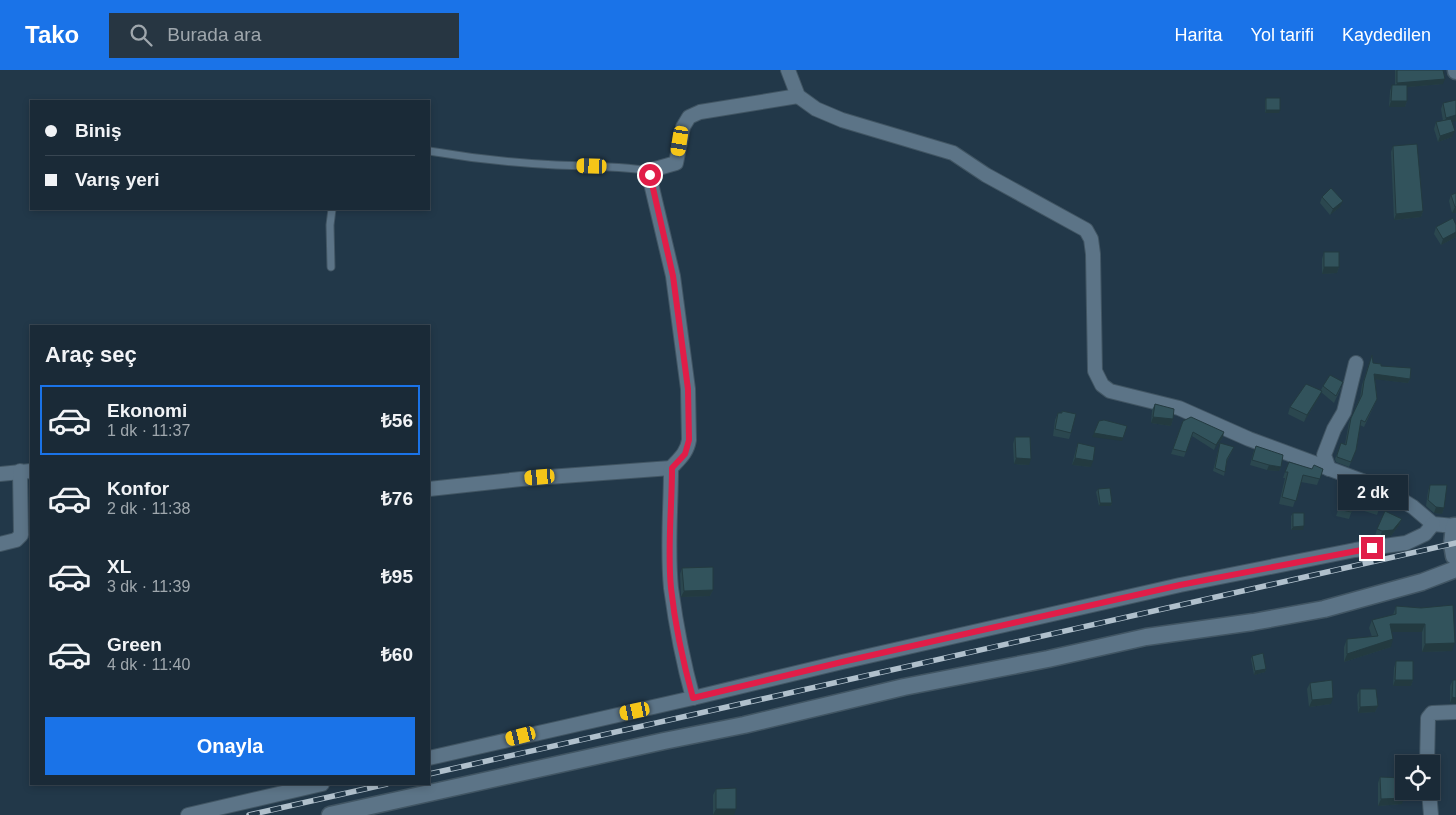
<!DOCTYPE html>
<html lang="tr">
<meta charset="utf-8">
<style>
body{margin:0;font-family:Helvetica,sans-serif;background:#273642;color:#f1f3f6;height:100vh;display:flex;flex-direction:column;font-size:19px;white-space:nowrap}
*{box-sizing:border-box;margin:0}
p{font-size:16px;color:#9fa7ad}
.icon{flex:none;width:28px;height:28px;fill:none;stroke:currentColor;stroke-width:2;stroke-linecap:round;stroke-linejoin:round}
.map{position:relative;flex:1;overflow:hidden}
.side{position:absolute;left:30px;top:255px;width:400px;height:460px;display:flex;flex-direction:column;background:#1a2a37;border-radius:0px;box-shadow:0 2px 8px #0003,0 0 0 1px #384652}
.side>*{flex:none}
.top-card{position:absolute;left:30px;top:30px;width:400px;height:110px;border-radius:0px;box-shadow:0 2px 8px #0003,0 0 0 1px #384652;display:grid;align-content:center;height:110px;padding:0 15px;background:#1a2a37}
.buttons{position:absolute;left:1395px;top:685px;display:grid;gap:10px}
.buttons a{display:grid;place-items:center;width:45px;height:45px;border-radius:0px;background:#1a2a37;box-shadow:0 2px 8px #0003,0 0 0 1px #384652;font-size:25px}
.end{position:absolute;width:22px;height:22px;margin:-11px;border:6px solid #e11d48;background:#fff;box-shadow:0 0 0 2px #fff}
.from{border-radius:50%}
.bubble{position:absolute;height:35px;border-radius:0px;background:#1a2a37;box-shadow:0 2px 8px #0003,0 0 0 1px #384652;font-size:16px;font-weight:600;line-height:35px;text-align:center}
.car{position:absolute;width:15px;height:30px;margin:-15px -8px;border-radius:6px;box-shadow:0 0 4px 1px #0007;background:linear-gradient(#f5c518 24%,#345 0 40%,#f5c518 0 76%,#345 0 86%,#f5c518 0)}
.top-card b{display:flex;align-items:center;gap:18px;height:48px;font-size:19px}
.top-card b+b{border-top:1px solid #384652}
.top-card i{width:12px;height:12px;background:#f1f3f6}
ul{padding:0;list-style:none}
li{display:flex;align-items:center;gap:15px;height:70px;margin:0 10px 8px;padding:0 5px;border:2px solid transparent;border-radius:0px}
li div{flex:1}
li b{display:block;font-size:19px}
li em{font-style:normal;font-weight:600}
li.current{border-color:#1a73e8}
li>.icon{width:45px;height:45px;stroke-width:1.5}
h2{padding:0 15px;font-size:22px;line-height:60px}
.cta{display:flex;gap:10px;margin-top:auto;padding:10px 15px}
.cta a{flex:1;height:58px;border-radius:0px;background:#1a73e8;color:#fff;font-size:20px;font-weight:600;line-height:58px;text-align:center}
header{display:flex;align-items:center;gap:30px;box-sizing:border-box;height:70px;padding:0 25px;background:#1a73e8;color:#fff}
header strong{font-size:24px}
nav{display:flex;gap:28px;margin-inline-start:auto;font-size:18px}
.search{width:350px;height:45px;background:#273642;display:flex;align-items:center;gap:12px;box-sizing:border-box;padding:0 18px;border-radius:0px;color:#9fa7ad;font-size:19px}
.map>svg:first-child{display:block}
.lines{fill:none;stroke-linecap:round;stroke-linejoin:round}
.service-casing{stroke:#415563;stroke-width:9}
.minor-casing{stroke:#415563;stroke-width:16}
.tertiary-casing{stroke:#415563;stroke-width:19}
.service{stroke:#5c7487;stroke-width:7}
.minor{stroke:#5c7487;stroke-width:14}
.tertiary{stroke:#5c7487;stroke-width:16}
.rail-casing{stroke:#b0c0cc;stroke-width:5.5}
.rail{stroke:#223849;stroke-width:4;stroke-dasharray:11;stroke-linecap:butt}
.wall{fill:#2b474f}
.shaded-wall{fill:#233a40}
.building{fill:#32535c;stroke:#233a40}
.route{stroke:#e11d48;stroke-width:6}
</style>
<header>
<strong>Tako</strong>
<div class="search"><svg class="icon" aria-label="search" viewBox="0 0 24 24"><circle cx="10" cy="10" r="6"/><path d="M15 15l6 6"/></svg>Burada ara</div>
<nav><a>Harita</a><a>Yol tarifi</a><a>Kaydedilen</a></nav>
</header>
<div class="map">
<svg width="1456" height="745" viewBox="0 0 1456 745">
<rect width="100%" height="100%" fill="#223849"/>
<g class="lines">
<g class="service-casing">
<g id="service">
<path d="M 429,81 C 470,88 514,93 556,95 C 588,96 620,96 652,101"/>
<path d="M 331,197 L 330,155 L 332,139"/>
</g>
</g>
<g class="minor-casing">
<g id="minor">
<path d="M 788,0 L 798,26 L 816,39 L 842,50 L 953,83 L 986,105 L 1086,160 L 1091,169 L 1093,184 L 1095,301 L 1102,315 L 1110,321 L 1179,338 L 1249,369 L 1384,419 L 1413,437 L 1433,454 L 1454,456"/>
<path d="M 1329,399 L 1324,385 L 1334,359 L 1344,342 L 1356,293"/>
<path d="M 0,404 L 31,401"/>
<path d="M 429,419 L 521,409 L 671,398"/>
<path d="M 0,474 L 16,470 L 21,465 L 20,401"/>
<path d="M 693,628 C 683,592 676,555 671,518 C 667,479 671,438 671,398 C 679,389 687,383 689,370 L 688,319 L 673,206 L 649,105 L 655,99 L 676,93 L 683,57 L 689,47 L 700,42 L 798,26"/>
<path d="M 429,688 L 697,627 L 842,592 L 1180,515 L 1355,480 L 1406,473 L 1425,464 L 1433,454"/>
<path d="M 1427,694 L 1428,648 L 1432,643 L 1456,642"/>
<path d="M 1429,721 L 1431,745"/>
<path d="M 188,745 L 322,714"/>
</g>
</g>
<g class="tertiary-casing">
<g id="tertiary">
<path d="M 1456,0 L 1456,1"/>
<path d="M 1456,456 L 1454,456 L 1452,474 L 1454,486 L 1456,487"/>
<path d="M 330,745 L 664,671 L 744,655 L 904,617 L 1048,589 L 1146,567 L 1253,552 L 1324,539 L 1422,512 L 1456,499"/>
</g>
</g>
<use href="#service" class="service"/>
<use href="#minor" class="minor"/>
<use href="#tertiary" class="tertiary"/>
<g class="rail-casing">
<g id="rail">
<path d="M 429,704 L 1456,473"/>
<path d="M 249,745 L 387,714"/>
</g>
</g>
<use href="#rail" class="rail"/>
</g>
<g class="wall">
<path d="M 1395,0 L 1443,0 L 1443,14 L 1407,17 L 1407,31 L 1405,37 L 1389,37 L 1390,21 L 1392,15 L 1395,15 Z"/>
<path d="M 1266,28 L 1279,43 L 1265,43 L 1265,31 Z"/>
<path d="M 1443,33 L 1452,52 L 1452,67 L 1438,72 L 1434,59 L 1436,52 L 1443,51 L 1441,39 Z"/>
<path d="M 1393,76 L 1423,141 L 1421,147 L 1394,150 L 1391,82 Z"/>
<path d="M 1456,123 L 1456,143 L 1452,143 L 1449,131 L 1451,125 Z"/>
<path d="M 1322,127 L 1340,137 L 1330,145 L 1320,133 Z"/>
<path d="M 1456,155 L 1456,167 L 1441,175 L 1434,164 L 1436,157 Z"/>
<path d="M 1324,182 L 1339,197 L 1337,203 L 1322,204 L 1322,189 Z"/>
<path d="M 1372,285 L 1373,293 L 1410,309 L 1408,313 L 1375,309 L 1377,329 L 1364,357 L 1360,355 L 1356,380 L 1349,397 L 1336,392 L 1335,389 L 1341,373 L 1345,374 L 1349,352 L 1360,328 L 1362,315 Z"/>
<path d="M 1323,316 L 1341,318 L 1334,333 L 1321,322 L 1319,327 L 1304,352 L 1288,344 L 1290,337 L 1321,320 Z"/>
<path d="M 1155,334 L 1173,349 L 1171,356 L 1151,353 L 1152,340 Z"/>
<path d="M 1062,341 L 1071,363 L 1069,369 L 1053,366 L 1055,350 L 1058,343 L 1061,343 Z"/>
<path d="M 1183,351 L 1223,367 L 1214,380 L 1192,366 L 1184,387 L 1171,384 Z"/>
<path d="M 1015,367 L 1029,395 L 1014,394 L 1013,374 Z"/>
<path d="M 1078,373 L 1091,397 L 1072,395 L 1076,379 Z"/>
<path d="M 1220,373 L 1234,377 L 1227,391 L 1224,406 L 1213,401 Z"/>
<path d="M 1254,380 L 1281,397 L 1279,401 L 1267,400 L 1250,395 Z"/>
<path d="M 1323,399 L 1317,415 L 1301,412 L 1293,437 L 1279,434 L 1285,408 L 1283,408 L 1285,402 Z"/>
<path d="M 1430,415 L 1444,438 L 1442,444 L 1434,443 L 1426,436 L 1428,421 Z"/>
<path d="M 1098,419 L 1112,433 L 1111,436 L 1099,436 L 1096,422 Z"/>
<path d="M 1368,421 L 1379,439 L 1377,445 L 1361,440 Z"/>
<path d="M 1343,426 L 1356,429 L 1349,449 L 1336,446 Z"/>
<path d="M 1293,443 L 1303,460 L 1291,460 L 1291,446 Z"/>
<path d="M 1402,449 L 1399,455 L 1391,466 L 1380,468 L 1375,466 L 1377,459 Z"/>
<path d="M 682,498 L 713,520 L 710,526 L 681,527 L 680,504 Z"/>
<path d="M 1396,536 L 1421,538 L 1452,581 L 1422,582 L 1422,562 L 1392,562 L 1391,577 L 1344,592 L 1344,577 L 1347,569 L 1372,567 L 1369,558 L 1372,550 L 1393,545 Z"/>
<path d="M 1252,586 L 1266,599 L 1265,602 L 1254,605 L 1251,589 Z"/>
<path d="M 1396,591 L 1413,610 L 1411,616 L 1393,616 L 1394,598 Z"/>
<path d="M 1453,610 L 1456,634 L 1450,633 L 1450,616 Z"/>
<path d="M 1310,613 L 1331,634 L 1309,637 L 1307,619 Z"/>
<path d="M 1360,619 L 1378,636 L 1375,642 L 1358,643 L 1357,625 Z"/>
<path d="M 1380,707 L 1402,734 L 1378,736 L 1378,713 Z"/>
<path d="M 716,719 L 734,745 L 713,745 L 713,725 Z"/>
</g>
<g class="shaded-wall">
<path d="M 1445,9 L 1443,14 L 1395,18 L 1397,13 Z"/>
<path d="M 1391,31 L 1407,31 L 1405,37 L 1389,37 Z"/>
<path d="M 1266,40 L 1280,40 L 1279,43 L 1265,43 Z"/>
<path d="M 1456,45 L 1456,51 L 1444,54 L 1446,48 Z"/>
<path d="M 1455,61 L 1452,67 L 1438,72 L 1440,66 Z"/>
<path d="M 1343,131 L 1340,137 L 1330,145 L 1333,139 Z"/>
<path d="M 1456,136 L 1456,143 L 1452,143 L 1455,137 Z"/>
<path d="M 1423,141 L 1421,147 L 1394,150 L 1396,144 Z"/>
<path d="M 1456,162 L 1456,167 L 1441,175 L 1443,169 Z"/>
<path d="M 1324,197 L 1339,197 L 1337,203 L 1322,204 Z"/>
<path d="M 1374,304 L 1410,309 L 1408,313 L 1372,309 Z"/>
<path d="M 1322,321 L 1319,327 L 1304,352 L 1307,345 Z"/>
<path d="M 1153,347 L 1173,349 L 1171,356 L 1151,353 Z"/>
<path d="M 1224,362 L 1223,367 L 1214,380 L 1216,375 Z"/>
<path d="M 1094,363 L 1123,368 L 1122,371 L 1092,367 Z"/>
<path d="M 1016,388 L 1031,389 L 1029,395 L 1014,394 Z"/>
<path d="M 1075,388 L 1093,391 L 1091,397 L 1072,395 Z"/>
<path d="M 1269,395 L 1281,397 L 1279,401 L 1267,400 Z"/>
<path d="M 1100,433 L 1112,433 L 1111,436 L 1099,436 Z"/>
<path d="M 1436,437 L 1444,438 L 1442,444 L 1434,443 Z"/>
<path d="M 1402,449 L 1399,455 L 1391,466 L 1380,468 L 1382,461 Z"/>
<path d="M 1304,456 L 1303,460 L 1291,460 L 1293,457 Z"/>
<path d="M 713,520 L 710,526 L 681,527 L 684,521 Z"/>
<path d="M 1390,554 L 1425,554 L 1422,562 L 1387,562 Z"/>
<path d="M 1393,569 L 1391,577 L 1344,592 L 1347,584 Z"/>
<path d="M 1455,573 L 1452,581 L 1422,582 L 1425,574 Z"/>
<path d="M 1266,599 L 1265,602 L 1254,605 L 1255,601 Z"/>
<path d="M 1395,610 L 1413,610 L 1411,616 L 1393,616 Z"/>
<path d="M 1452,627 L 1456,628 L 1456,634 L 1450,633 Z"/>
<path d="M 1333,628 L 1331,634 L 1309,637 L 1312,630 Z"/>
<path d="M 1378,636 L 1375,642 L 1358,643 L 1360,637 Z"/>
<path d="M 1404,728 L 1402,734 L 1378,736 L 1381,729 Z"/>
<path d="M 716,739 L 736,739 L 734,745 L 713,745 Z"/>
</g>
<g class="building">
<path d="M 1397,0 L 1443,0 L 1445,9 L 1397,13 Z"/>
<path d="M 1392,15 L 1407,15 L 1407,31 L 1391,31 Z"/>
<rect x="1266" y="28" width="14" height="12"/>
<path d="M 1456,30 L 1456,45 L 1446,48 L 1443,33 Z"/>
<path d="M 1451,49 L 1455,61 L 1440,66 L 1436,52 Z"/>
<path d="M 1417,74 L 1423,141 L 1396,144 L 1393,76 Z"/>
<path d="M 1331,118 L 1343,131 L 1333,139 L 1322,127 Z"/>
<path d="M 1456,123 L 1456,136 L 1455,137 L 1451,125 Z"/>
<path d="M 1453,148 L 1456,155 L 1456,162 L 1443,169 L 1436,157 Z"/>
<rect x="1324" y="182" width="15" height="15"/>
<path d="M 1372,285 L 1373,293 L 1381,294 L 1381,296 L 1411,298 L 1410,309 L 1374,304 L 1377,329 L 1365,352 L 1361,350 L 1356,380 L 1351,392 L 1337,387 L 1337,385 L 1341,373 L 1346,375 L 1351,348 L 1362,325 L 1364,311 Z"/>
<path d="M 1330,305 L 1343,312 L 1336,326 L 1323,316 Z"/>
<path d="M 1306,314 L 1322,321 L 1307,345 L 1290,337 Z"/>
<path d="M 1155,334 L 1174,339 L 1173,349 L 1153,347 Z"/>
<path d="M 1062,341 L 1076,344 L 1071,363 L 1055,359 L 1058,343 L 1062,343 Z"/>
<path d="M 1191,347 L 1224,362 L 1216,375 L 1193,362 L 1186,382 L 1173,379 L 1183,351 Z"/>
<path d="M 1104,350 L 1127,356 L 1123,368 L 1094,363 L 1099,351 Z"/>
<path d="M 1015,367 L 1030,367 L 1031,389 L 1016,388 Z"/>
<path d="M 1078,373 L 1095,377 L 1093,391 L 1075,388 Z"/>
<path d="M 1220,373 L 1234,377 L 1227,389 L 1225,402 L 1215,398 Z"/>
<path d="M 1256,376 L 1283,385 L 1281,397 L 1269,395 L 1252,390 Z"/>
<path d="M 1289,392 L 1312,399 L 1314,395 L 1323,399 L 1320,409 L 1303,405 L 1296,431 L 1282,427 L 1288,402 L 1285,402 Z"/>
<path d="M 1430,415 L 1447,415 L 1444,438 L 1436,437 L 1428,430 Z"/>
<path d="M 1110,418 L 1112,433 L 1100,433 L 1098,419 Z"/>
<path d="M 1372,420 L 1384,424 L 1379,439 L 1364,433 L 1368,421 Z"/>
<path d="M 1343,426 L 1356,429 L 1351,442 L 1338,439 Z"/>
<path d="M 1385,441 L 1402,449 L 1393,460 L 1382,461 L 1377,459 Z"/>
<path d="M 1293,443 L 1304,443 L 1304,456 L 1293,457 Z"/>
<path d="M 713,497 L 713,520 L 684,521 L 682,498 Z"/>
<path d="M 1453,535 L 1455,573 L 1425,574 L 1425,554 L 1390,554 L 1393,569 L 1347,584 L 1347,569 L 1378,566 L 1372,550 L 1396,544 L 1396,536 L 1421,538 Z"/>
<path d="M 1263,583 L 1266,599 L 1255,601 L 1252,586 Z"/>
<path d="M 1396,591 L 1413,591 L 1413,610 L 1395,610 Z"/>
<path d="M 1332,610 L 1333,628 L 1312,630 L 1310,613 Z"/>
<path d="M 1453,610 L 1456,610 L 1456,628 L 1452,627 Z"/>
<path d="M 1360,619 L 1376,619 L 1378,636 L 1360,637 Z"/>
<path d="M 1380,707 L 1404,708 L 1404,728 L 1381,729 Z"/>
<path d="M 736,718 L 736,739 L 716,739 L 716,719 Z"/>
</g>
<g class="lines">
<path class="route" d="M 650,105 L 673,206 L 688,319 L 689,370 L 685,384 L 672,398 C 672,438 667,479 671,518 C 675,555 683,592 693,628 L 842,592 L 1180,515 L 1372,478"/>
</g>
</svg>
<div class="buttons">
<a><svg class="icon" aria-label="locate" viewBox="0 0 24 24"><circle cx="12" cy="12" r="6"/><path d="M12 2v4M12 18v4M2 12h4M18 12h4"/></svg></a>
</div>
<i class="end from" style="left:650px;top:105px"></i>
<i class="end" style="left:1372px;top:478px"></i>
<div class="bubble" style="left:1338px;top:405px;width:70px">2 dk</div>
<i class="car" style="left:680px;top:71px;rotate:189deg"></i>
<i class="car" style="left:592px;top:96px;rotate:272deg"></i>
<i class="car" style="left:540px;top:407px;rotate:265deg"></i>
<i class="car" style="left:635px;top:641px;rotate:258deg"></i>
<i class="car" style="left:521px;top:666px;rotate:256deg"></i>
<div class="top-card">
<b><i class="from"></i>Biniş</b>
<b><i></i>Varış yeri</b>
</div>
<section class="side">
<h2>Araç seç</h2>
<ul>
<li class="current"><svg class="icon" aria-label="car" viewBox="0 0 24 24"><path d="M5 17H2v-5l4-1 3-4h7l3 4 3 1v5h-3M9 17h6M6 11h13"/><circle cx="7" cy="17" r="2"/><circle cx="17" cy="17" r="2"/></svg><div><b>Ekonomi</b><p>1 dk · 11:37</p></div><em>₺56</em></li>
<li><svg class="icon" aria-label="car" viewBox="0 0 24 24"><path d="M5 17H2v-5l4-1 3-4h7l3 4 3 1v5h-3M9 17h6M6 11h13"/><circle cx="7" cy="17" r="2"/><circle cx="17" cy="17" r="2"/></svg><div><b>Konfor</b><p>2 dk · 11:38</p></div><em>₺76</em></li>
<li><svg class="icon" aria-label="car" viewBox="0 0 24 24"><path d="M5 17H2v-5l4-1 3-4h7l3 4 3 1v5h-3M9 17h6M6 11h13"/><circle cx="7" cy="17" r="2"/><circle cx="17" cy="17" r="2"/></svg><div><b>XL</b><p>3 dk · 11:39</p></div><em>₺95</em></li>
<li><svg class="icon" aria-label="car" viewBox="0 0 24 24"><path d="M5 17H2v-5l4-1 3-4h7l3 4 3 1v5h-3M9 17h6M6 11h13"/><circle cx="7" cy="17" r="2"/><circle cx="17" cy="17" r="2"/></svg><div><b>Green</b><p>4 dk · 11:40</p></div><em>₺60</em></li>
</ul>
<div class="cta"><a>Onayla</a></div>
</section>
</div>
